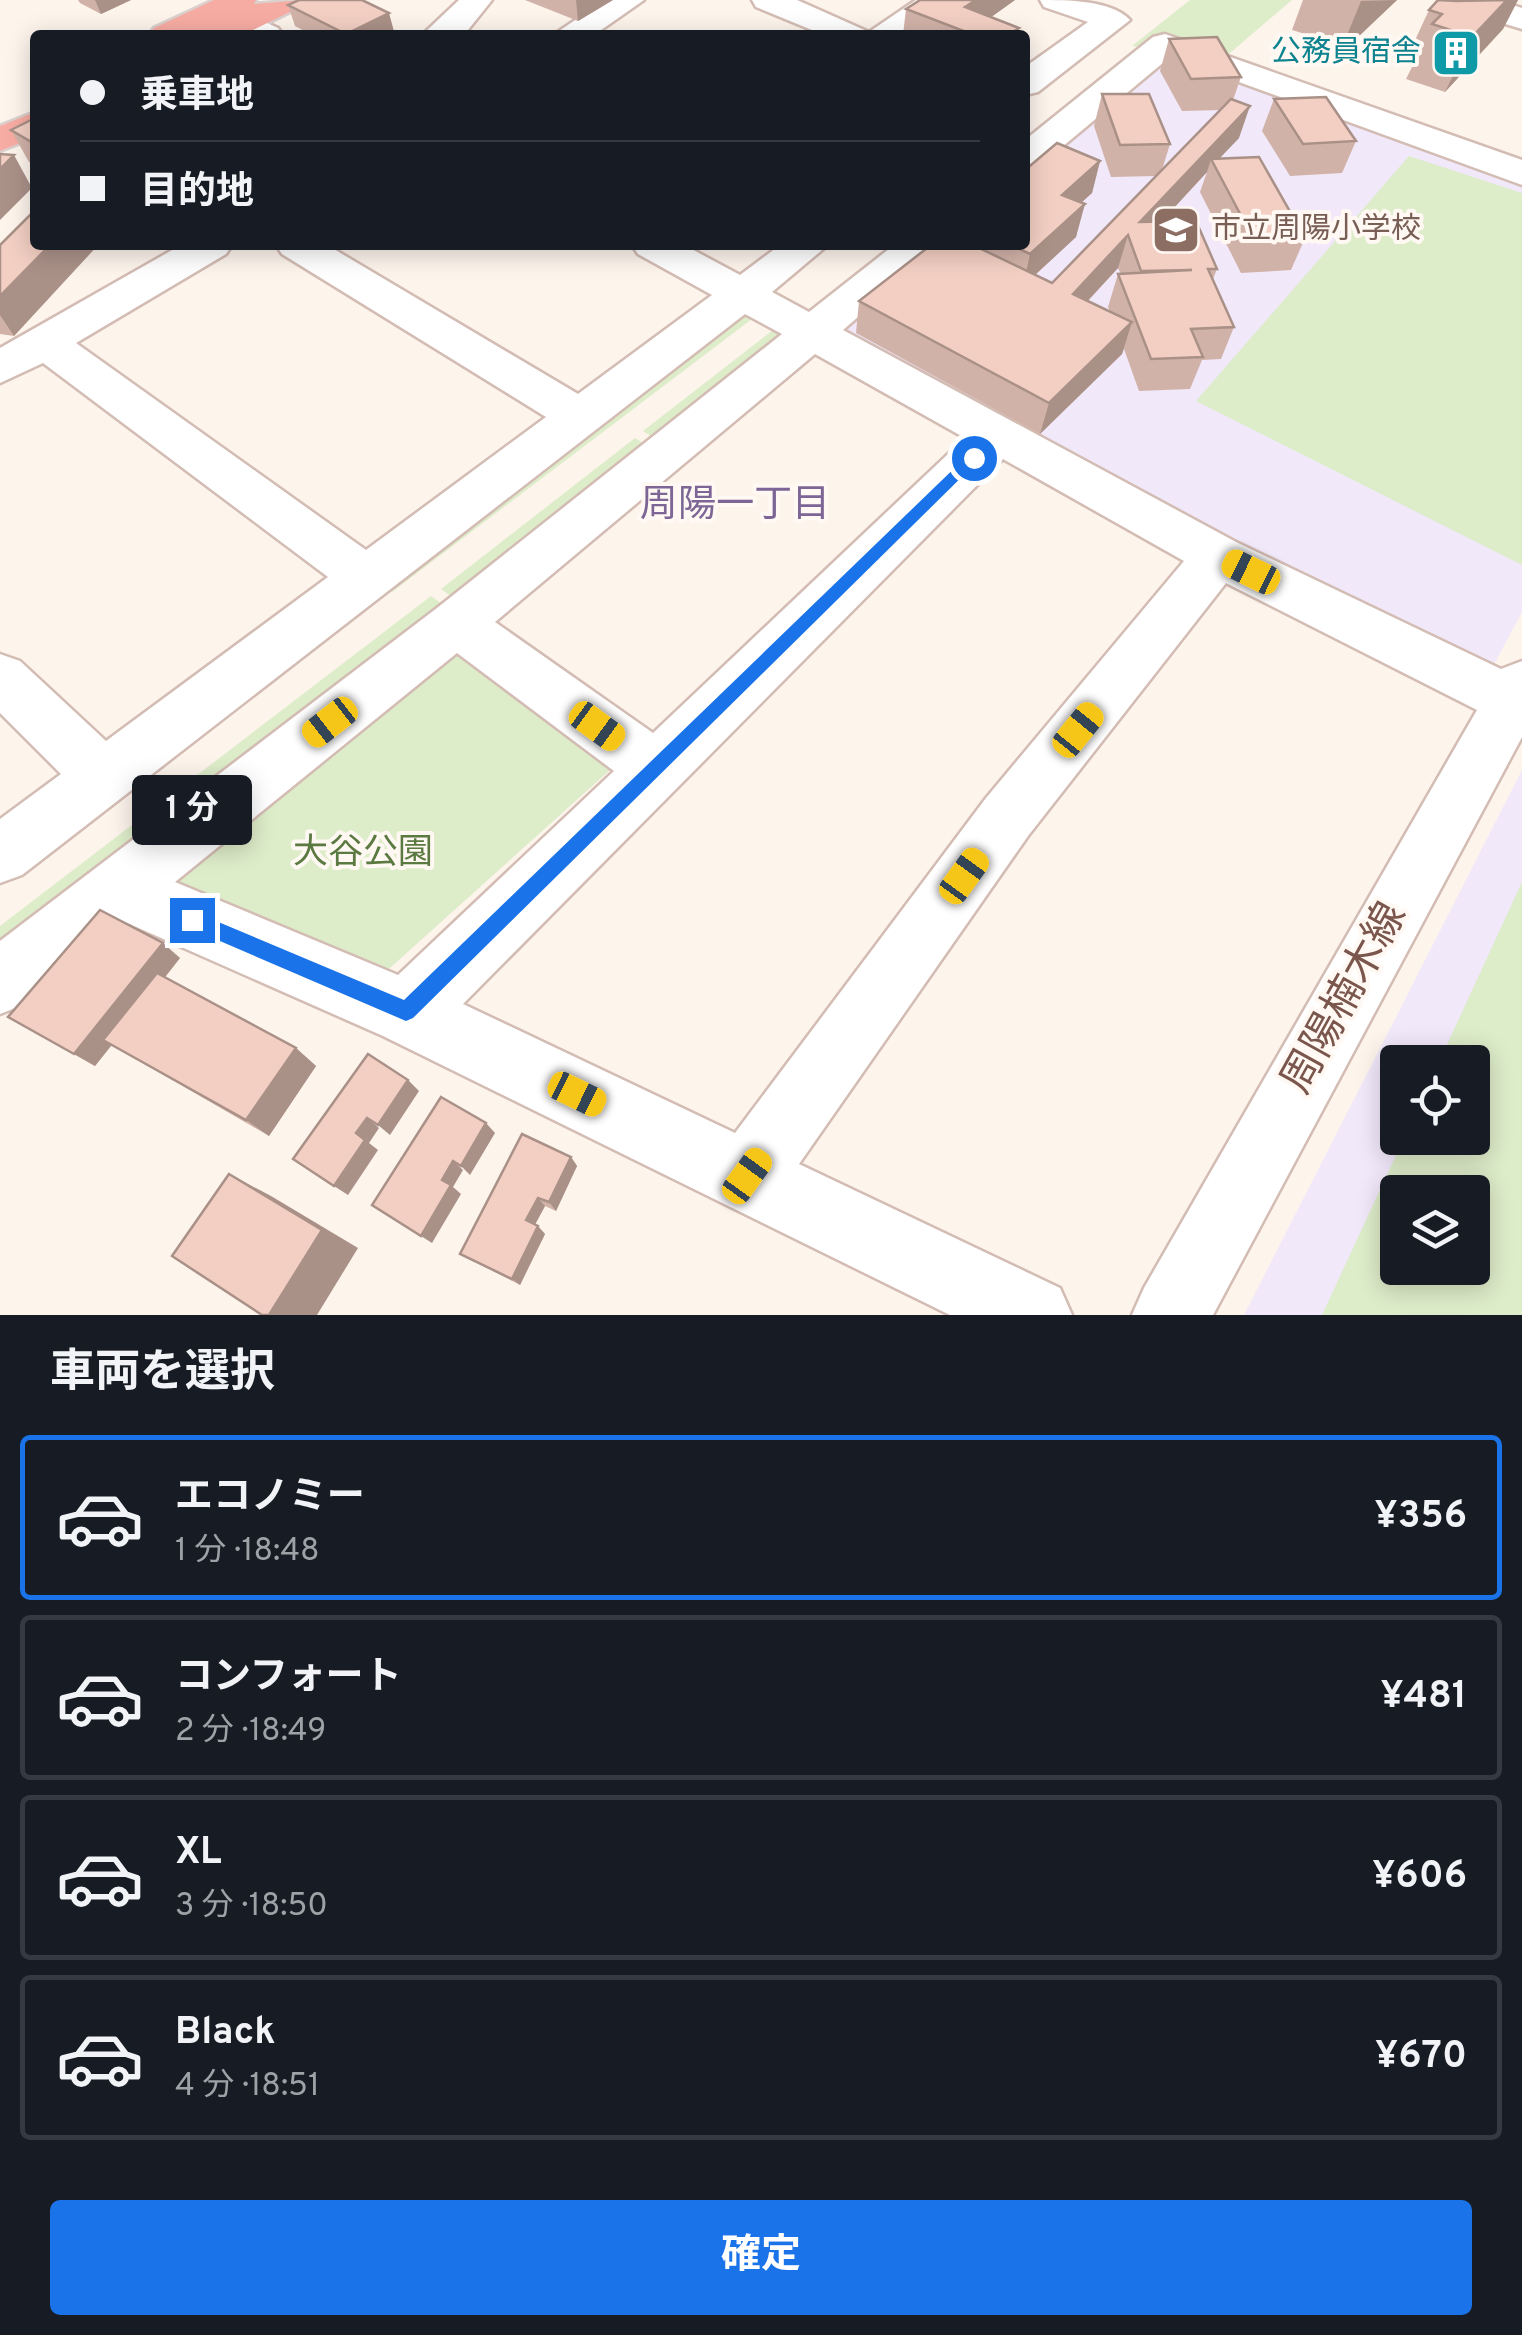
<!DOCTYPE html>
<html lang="ja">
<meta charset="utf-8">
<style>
body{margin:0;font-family:Overpass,"Noto Sans JP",sans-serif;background:#242831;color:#f1f3f6;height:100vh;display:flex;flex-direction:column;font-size:38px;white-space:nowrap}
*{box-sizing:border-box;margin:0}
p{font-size:32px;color:#9ea1a6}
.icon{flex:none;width:55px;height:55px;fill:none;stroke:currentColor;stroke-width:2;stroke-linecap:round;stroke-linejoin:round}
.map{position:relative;height:1315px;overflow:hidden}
.panel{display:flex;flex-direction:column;background:#171b24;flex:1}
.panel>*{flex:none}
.top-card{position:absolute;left:30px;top:30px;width:1000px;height:220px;border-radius:10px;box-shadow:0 5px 25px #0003;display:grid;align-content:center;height:220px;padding:0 50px;background:#171b24}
.controls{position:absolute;left:1380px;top:1045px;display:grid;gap:20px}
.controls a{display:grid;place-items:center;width:110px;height:110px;border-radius:10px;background:#171b24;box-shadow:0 5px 25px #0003;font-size:50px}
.end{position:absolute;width:45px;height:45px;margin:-22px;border:12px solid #1a73e8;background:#fff;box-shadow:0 0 0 5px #fff}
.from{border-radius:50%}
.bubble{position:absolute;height:70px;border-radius:10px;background:#171b24;box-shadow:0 5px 25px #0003;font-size:32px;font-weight:700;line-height:70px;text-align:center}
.car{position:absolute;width:30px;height:60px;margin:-30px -15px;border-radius:12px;box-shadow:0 0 8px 2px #0007;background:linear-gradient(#f5c518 24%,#345 0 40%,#f5c518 0 76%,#345 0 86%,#f5c518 0)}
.top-card b{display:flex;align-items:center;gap:35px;height:95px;font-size:38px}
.top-card b+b{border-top:2px solid #363941}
.top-card i{width:25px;height:25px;background:#f1f3f6}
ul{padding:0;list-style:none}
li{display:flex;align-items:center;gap:30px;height:165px;margin:0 20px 15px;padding:0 30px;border:5px solid #363941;border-radius:10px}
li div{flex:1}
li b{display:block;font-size:38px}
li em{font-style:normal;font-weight:700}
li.on{border-color:#1a73e8}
li>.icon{width:90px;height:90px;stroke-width:1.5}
h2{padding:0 50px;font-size:45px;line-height:120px}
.button{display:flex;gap:20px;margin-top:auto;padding:20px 50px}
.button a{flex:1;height:115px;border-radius:10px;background:#1a73e8;color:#fff;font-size:40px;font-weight:700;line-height:115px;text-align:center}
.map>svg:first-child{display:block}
.education{fill:#f1e8fa;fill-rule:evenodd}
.green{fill:#ddecc9;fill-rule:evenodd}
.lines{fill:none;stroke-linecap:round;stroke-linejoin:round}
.minor-casing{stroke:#d3bcb3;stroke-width:5}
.highway-casing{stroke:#dad0cd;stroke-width:5}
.minor{fill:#fff;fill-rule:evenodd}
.highway{fill:#f7aca3;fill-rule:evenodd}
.wall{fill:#d1b2a8;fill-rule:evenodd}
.shaded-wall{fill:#aa9188}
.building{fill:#f3cfc3;stroke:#aa9188;stroke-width:2.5}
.route{fill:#1a73e8}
.labels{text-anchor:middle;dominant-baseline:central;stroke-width:8;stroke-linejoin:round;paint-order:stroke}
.far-culture-label{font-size:30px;fill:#0d838f;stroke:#fff8f3;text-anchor:end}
.far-education-label{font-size:30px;fill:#785e54;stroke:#fff8f3;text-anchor:start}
.park-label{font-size:35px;fill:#5b7a41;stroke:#fff8f3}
.neighbourhood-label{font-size:38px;fill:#7d6695;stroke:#fff8f3}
.near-street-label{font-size:42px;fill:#7a564d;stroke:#fff8f3}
</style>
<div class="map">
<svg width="1522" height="1315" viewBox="0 0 1522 1315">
<rect width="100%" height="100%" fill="#fdf4ec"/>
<g class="education">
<path d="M 1170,47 L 1522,177 L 1522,612 L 1492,668 L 1011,427 L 835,328 L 934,245 L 1025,245 L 1025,169 Z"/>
<path d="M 1522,770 L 1522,1315 L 1244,1315 ZM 1398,1062 L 1472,1062 L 1472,1138 L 1398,1138 ZM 1398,1192 L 1472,1192 L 1472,1268 L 1398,1268 Z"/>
</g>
<g class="green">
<path d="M 1190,0 L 1292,0 L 1224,58 L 1132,46 Z"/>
<path d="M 1409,156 L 1522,193 L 1522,565 L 1196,401 Z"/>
<path d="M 740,314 L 752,319 L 392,592 L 381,585 Z"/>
<path d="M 773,330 L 784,336 L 654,438 L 643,431 Z"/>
<path d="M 635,438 L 646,445 L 455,599 L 441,589 Z"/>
<path d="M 431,596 L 446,607 L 0,954 L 0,926 Z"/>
<path d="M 460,645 L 610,770 L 381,976 L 167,880 Z"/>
<path d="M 1522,882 L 1522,1315 L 1322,1315 L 1404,1138 L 1472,1138 L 1472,1062 L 1439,1062 ZM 1398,1192 L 1472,1192 L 1472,1268 L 1398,1268 Z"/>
</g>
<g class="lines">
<g class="minor-casing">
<g id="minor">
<path d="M 459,0 L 492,0 L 464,35 L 422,35 Z"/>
<path d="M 605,0 L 644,0 L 594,35 L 553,35 Z"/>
<path d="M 752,0 L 797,0 L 869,32 L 916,0 L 954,0 L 907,35 L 824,35 L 756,7 Z"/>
<path d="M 1040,0 C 1066,0 1112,0 1130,20 L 1038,92 L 1025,95 L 1025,67 L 1088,22 L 1044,7 Z"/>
<path d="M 1446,0 L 1496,0 L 1522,8 L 1522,29 L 1450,7 Z"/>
<path d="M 243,12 L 278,28 L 283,35 C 263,35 239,40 226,22 L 231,15 Z"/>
<path d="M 1165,34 L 1522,160 L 1522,185 L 1170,57 L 1038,167 L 1025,170 L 1025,140 L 1153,37 Z"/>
<path d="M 181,245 L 232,245 L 226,254 L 76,343 L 366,550 L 546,417 L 282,254 L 276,245 L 327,245 L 578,394 L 712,295 L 638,254 L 632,245 L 684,245 L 740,275 L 780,245 L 828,245 L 772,292 L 809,312 L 894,245 L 941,245 L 843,330 L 1236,542 L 1501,669 L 1522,661 L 1522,737 L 1213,1315 L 1132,1315 L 1144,1288 L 1477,710 L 1226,583 L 1028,836 L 799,1164 L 1060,1288 L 1072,1315 L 950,1315 L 383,1036 L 125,922 L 23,1005 L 0,1014 L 0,941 L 437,608 L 782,334 L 745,314 L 22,875 L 0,883 L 0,819 L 61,774 L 0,713 L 0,654 L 20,661 L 106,741 L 328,577 L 43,363 L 0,383 L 0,348 ZM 815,354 L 965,438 L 653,733 L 495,622 ZM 1003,459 L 1184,561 L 986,798 L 735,1133 L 463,1004 ZM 457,653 L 614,771 L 398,975 L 175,882 Z"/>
</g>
</g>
<g class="highway-casing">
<g id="highway">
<path d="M 214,0 L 256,0 L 254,4 L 304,0 L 300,7 L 243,35 L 200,35 L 203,30 L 193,35 L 149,35 L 154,28 Z"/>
<path d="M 35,112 L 35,137 L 0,151 L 0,126 Z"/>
</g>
</g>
<use href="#minor" class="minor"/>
<use href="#highway" class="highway"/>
</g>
<g class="wall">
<path d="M 78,0 L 131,0 L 101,14 L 80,3 Z"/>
<path d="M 525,0 L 613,0 L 578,21 Z"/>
<path d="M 920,0 L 1015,0 L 991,17 L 1019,28 L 1017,35 L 903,35 L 906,9 Z"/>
<path d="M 1303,0 L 1397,0 L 1339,55 L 1302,42 L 1305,34 L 1292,30 Z"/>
<path d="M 1438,0 L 1518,0 L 1503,29 L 1445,92 L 1406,79 L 1412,67 L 1404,64 L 1429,10 Z"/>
<path d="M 288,5 L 395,35 L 312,35 L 295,26 Z"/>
<path d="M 1169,39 L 1241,77 L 1233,100 L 1239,138 L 1219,159 L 1305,238 L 1291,270 L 1241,273 L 1200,192 L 1207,172 L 1161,222 L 1217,269 L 1213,279 L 1234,327 L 1221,359 L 1202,360 L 1190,389 L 1139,391 L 1124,349 L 1122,354 L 1040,434 L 856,333 L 859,301 L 983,250 L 984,245 L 1025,245 L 1100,161 L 1092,193 L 1081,203 L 1076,237 L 1035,275 L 1052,283 L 1156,176 L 1111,177 L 1094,126 L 1102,94 L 1170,144 L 1162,170 L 1221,110 L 1182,111 L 1160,71 ZM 1118,268 L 1121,274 L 1118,274 L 1108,307 L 1110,312 L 1088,301 Z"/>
<path d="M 1274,99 L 1356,141 L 1342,173 L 1290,176 L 1262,131 Z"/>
<path d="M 35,118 L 35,166 L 29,162 L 11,130 Z"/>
<path d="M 0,245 L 98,245 L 14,336 L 0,334 Z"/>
<path d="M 180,958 L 165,977 L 296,1048 L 316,1066 L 269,1136 L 112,1045 L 95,1066 L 8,1017 Z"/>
<path d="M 571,1157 L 577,1166 L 556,1211 L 545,1206 L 535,1225 L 545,1234 L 520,1285 L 460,1254 Z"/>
</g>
<g class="shaded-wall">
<path d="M 95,0 L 131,0 L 101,14 Z"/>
<path d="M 576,0 L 613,0 L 578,21 Z"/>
<path d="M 976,0 L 1015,0 L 969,33 L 965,7 Z"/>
<path d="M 1397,0 L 1339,55 L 1361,1 Z"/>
<path d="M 1507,0 L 1518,0 L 1503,29 L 1445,92 L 1472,37 Z"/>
<path d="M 389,13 L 395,35 L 346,35 Z"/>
<path d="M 1250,106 L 1239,138 L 1214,164 L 1211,159 L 1207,172 L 1134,251 L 1140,222 Z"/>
<path d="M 14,155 L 32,188 L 0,220 L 0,169 Z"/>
<path d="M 1100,161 L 1092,193 L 1054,227 L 1062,195 Z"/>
<path d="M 1085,204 L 1076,237 L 1023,286 L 1030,254 Z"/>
<path d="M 1128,235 L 1118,268 L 1064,326 L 1073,294 Z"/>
<path d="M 50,245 L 98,245 L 14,336 L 0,315 L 0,296 Z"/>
<path d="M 1132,322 L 1122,354 L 1040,434 L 1049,403 Z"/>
<path d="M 163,943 L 180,958 L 95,1066 L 74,1054 Z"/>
<path d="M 296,1048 L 316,1066 L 269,1136 L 246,1120 Z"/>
<path d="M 408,1080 L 419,1091 L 390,1135 L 378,1125 Z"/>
<path d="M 367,1118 L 379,1128 L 369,1143 L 378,1150 L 348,1195 L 334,1186 L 356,1133 Z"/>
<path d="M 486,1123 L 495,1133 L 470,1175 L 461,1166 Z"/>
<path d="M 571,1157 L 577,1166 L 556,1211 L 549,1202 Z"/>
<path d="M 453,1161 L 463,1170 L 453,1187 L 461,1194 L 432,1243 L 421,1236 L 442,1180 Z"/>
<path d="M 229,1174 L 271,1196 L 358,1248 L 317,1315 L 269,1315 Z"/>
<path d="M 538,1198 L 545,1206 L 533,1228 L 526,1220 Z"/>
<path d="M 538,1226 L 545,1234 L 520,1285 L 512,1279 Z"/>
</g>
<g class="building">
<path d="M 299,0 L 362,0 L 389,13 L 346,34 L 288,5 Z"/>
<path d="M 920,0 L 976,0 L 965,7 L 1019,28 L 1008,35 L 974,35 L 906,9 Z"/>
<path d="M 1438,0 L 1456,1 L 1507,0 L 1472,37 L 1432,24 L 1442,14 L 1429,10 Z"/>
<path d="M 1217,37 L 1241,77 L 1191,79 L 1169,39 Z"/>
<path d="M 1102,94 L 1149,94 L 1170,144 L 1120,145 Z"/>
<path d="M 1326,97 L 1356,141 L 1303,144 L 1274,99 Z"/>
<path d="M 1231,99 L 1250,106 L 1140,222 L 1196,221 L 1217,269 L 1208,269 L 1234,327 L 1191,329 L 1203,357 L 1151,359 L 1118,274 L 1192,270 L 1141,271 L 1128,235 L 1073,294 L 1132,322 L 1049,403 L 859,301 L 931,245 L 973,245 L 1052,283 Z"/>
<path d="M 35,118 L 35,144 L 11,130 Z"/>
<path d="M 1057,143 L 1100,161 L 1062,195 L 1085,204 L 1030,254 L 1011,245 L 1025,245 L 1025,170 Z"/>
<path d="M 0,154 L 14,155 L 0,169 Z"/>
<path d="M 1259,157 L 1305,238 L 1254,240 L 1211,159 Z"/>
<path d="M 35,210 L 35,245 L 50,245 L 0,296 L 0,245 Z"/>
<path d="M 100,910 L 163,943 L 74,1054 L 8,1017 Z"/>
<path d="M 157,973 L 296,1048 L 246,1120 L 103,1040 Z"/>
<path d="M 368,1054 L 408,1080 L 378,1125 L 367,1118 L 356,1133 L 365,1140 L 334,1186 L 293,1159 Z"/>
<path d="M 441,1097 L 486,1123 L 461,1166 L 453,1161 L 442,1180 L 451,1185 L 421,1236 L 372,1205 Z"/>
<path d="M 522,1134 L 571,1157 L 549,1202 L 538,1198 L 526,1220 L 538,1226 L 512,1279 L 460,1254 Z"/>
<path d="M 229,1174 L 322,1230 L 269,1315 L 262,1315 L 172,1256 Z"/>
</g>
<path class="route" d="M 968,455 L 981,458 L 413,1018 L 406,1021 L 185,926 L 185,913 L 192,911 L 404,1000 Z"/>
<defs>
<g id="building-square" transform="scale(2.5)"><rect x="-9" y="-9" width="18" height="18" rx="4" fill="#0f9aa8" stroke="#fff8f3"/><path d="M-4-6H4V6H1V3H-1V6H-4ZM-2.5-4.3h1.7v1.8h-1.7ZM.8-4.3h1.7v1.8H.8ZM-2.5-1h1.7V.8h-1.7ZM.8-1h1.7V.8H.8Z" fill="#fff"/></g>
<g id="school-square" transform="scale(2.5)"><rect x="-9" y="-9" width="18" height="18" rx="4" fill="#8d6e63" stroke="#fff8f3"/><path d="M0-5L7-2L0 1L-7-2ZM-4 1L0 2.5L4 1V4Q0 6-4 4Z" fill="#fff"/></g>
</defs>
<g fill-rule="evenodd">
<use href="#building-square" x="1456" y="53"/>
<use href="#school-square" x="1176" y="230"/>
</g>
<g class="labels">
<g class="far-culture-label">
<text x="1421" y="53">公務員宿舎</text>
</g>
<g class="far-education-label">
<text x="1211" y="230">市立周陽小学校</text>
</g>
<g class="park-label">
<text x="363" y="854">大谷公園</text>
</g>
<g class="neighbourhood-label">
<text x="735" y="506">周陽一丁目</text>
</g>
<g class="near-street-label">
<text transform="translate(1346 999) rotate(-61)">周陽楠木線</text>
</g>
</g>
</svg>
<div class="controls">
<a><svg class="icon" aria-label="locate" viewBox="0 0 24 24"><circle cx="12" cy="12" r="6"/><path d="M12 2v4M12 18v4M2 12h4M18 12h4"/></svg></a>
<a><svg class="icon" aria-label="layers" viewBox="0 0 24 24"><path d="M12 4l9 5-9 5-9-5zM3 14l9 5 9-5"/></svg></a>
</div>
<i class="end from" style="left:974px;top:458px"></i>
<i class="end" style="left:192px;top:920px"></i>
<div class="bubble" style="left:132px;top:775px;width:120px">1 分</div>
<i class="car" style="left:1251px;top:572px;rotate:296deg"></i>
<i class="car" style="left:330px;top:722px;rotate:232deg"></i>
<i class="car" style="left:597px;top:726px;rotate:126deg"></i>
<i class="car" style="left:1078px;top:730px;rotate:39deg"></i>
<i class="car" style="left:964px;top:876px;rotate:36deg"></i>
<i class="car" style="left:577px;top:1094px;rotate:116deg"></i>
<i class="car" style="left:747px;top:1176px;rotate:36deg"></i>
<div class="top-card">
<b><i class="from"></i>乗車地</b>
<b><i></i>目的地</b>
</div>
</div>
<section class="panel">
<h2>車両を選択</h2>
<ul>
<li class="on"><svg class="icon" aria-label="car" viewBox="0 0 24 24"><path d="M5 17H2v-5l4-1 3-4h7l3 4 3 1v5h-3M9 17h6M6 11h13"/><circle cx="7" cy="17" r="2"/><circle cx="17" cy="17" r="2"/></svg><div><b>エコノミー</b><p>1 分 · 18:48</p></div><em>¥356</em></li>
<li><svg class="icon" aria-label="car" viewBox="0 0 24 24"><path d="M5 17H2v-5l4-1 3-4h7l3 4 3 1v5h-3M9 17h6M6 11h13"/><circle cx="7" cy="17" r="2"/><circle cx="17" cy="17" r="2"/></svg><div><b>コンフォート</b><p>2 分 · 18:49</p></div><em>¥481</em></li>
<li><svg class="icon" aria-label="car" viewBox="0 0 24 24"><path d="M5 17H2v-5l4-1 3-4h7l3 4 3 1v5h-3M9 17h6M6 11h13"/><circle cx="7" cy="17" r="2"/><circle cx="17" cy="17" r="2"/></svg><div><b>XL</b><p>3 分 · 18:50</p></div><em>¥606</em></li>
<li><svg class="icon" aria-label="car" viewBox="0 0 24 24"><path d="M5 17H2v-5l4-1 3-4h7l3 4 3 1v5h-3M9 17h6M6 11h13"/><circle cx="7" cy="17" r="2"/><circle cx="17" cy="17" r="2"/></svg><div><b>Black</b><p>4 分 · 18:51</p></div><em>¥670</em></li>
</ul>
<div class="button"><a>確定</a></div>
</section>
